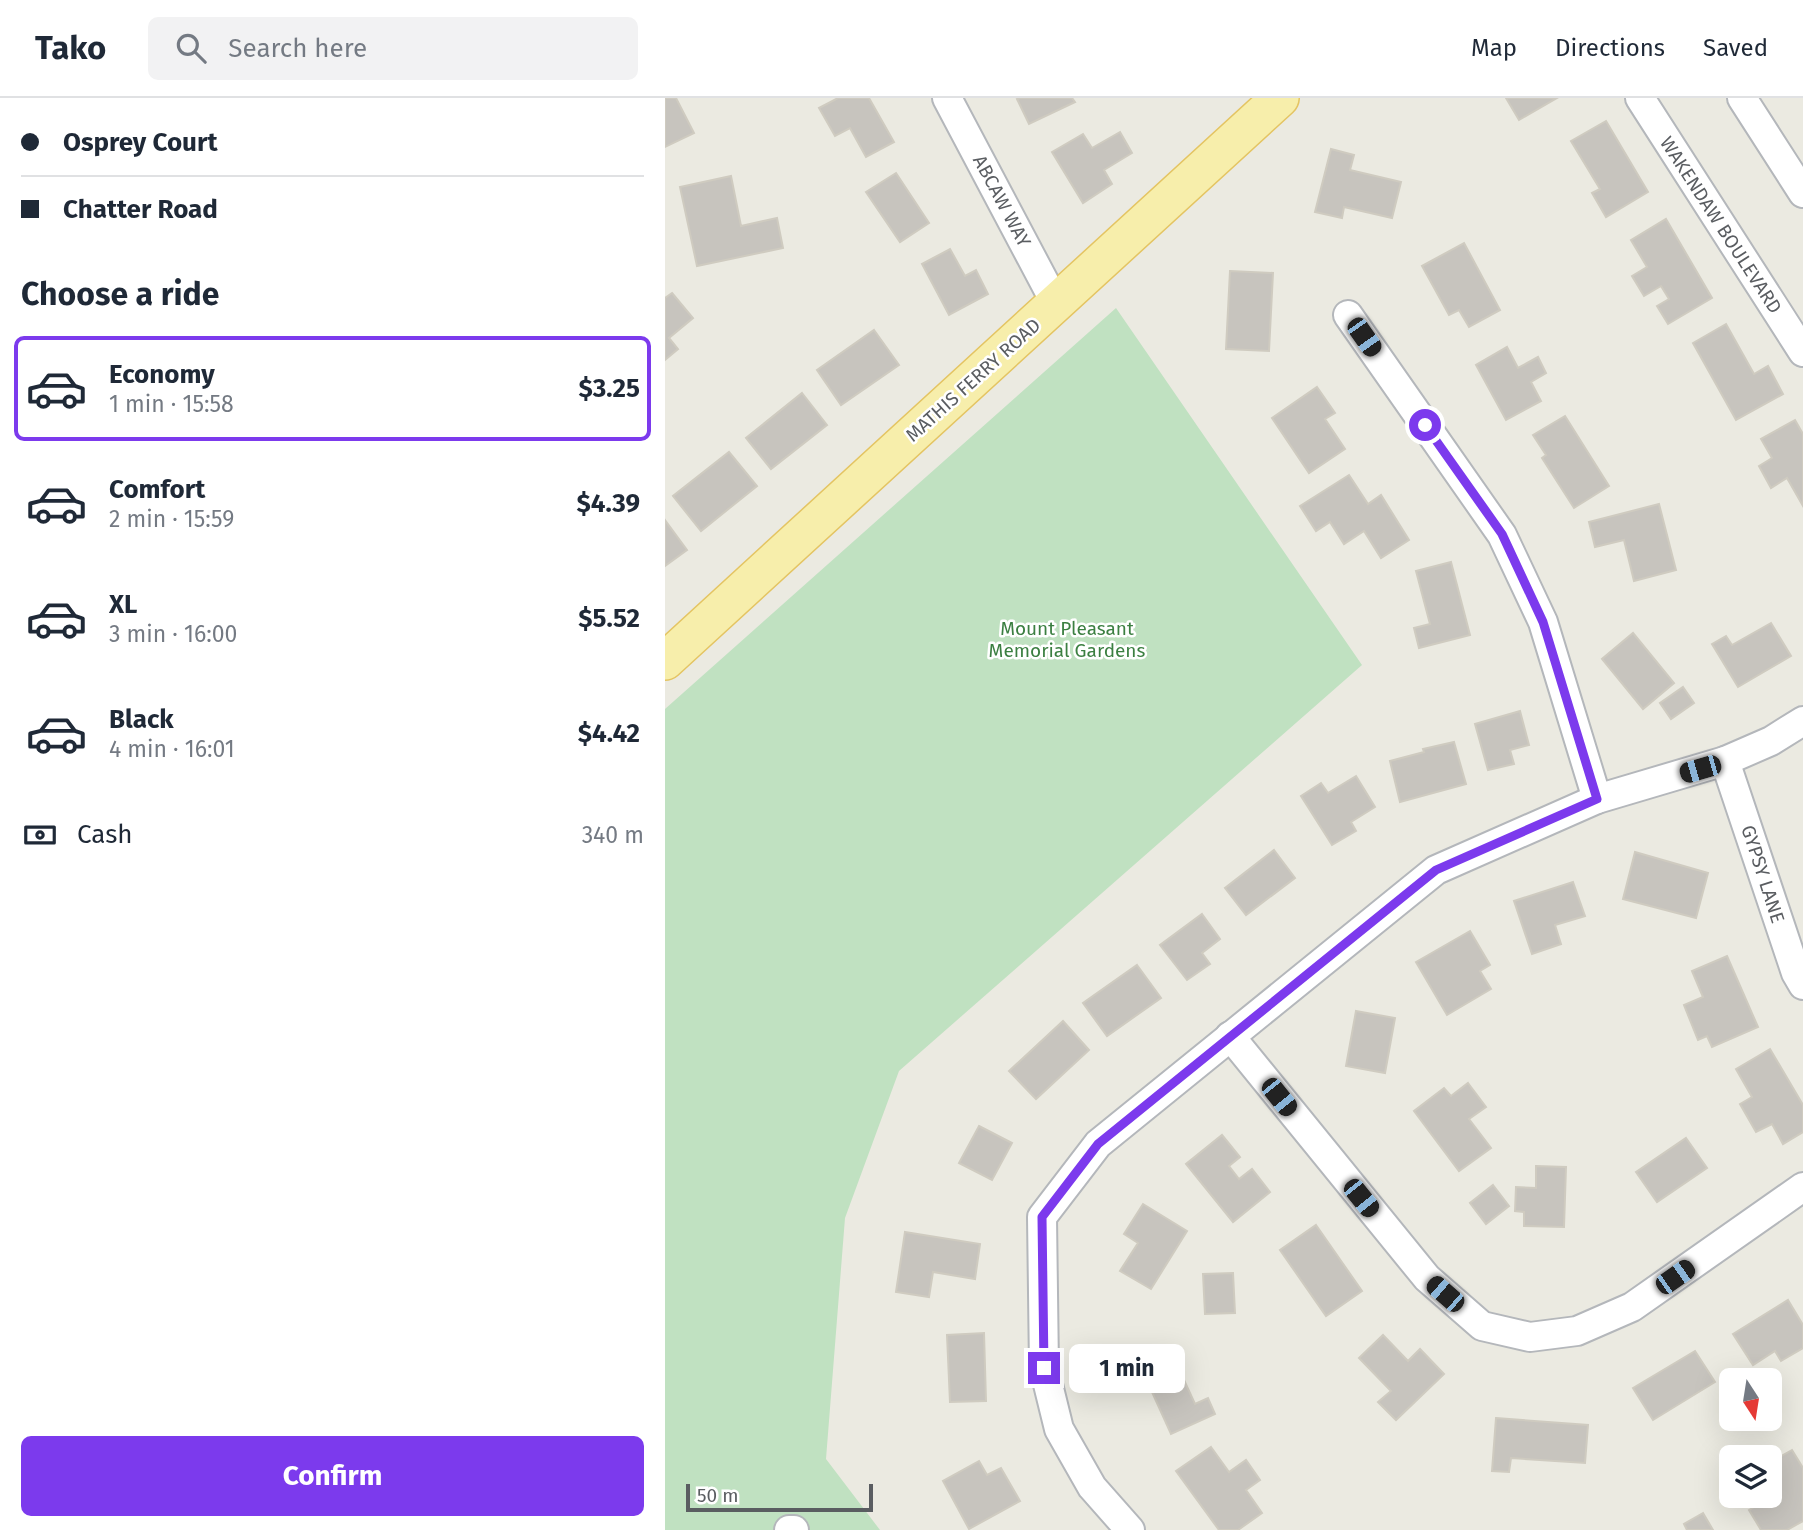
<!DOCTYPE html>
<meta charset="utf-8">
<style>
body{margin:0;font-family:"Fira Sans",sans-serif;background:#f2f2f3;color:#1f2937;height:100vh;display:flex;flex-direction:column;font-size:26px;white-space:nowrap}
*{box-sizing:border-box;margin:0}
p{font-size:23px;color:#747a83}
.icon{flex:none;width:38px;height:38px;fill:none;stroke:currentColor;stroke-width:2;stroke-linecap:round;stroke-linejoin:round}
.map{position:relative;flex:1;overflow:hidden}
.drawer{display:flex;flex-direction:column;background:#fff;width:665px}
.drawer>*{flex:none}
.banner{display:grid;align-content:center;height:154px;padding:0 21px;background:#fff}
.needle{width:46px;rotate:168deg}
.tools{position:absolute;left:1054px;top:1270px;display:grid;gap:14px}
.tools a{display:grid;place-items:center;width:63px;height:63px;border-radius:10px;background:#fff;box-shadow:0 7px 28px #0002;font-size:35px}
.scale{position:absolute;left:21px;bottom:18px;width:187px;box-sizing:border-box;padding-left:7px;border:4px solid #5a5d61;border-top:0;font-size:19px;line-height:24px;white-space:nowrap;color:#5a5d61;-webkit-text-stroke:5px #fff;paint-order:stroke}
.end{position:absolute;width:32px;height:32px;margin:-16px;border:9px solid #7c3aed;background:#fff;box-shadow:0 0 0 4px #fff}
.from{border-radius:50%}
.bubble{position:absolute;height:49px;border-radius:10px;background:#fff;box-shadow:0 7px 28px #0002;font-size:23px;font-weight:700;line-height:49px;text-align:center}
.car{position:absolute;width:21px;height:42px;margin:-21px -10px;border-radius:9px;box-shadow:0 0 5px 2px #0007;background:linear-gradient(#222 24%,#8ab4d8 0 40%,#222 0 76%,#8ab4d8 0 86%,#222 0)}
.banner b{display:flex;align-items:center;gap:24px;height:66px;font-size:26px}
.banner b+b{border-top:2px solid #e0e1e3}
.banner i{width:18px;height:18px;background:#1f2937}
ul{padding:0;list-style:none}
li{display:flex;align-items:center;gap:21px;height:105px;margin:0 14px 10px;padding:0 7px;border:4px solid transparent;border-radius:10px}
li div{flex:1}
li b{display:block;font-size:26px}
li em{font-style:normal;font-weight:700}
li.selected{border-color:#7c3aed}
li>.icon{width:63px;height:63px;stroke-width:1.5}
h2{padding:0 21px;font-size:32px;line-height:84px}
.pay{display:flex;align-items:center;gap:18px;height:77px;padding:0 21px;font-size:26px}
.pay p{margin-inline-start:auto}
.cta{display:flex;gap:14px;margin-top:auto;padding:14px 21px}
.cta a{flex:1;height:80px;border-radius:10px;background:#7c3aed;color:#fff;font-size:28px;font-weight:700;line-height:80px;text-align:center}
header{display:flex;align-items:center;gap:42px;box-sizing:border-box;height:98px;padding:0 35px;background:#fff;border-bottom:2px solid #e0e1e3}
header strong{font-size:33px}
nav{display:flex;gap:38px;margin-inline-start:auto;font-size:24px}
.search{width:490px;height:63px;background:#f2f2f3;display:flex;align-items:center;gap:18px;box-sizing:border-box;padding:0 24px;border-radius:10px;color:#747a83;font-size:26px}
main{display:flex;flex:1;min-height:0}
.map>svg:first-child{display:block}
.green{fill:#c0e1c1}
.building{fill:#c7c4be;stroke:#cfcbc0;stroke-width:2}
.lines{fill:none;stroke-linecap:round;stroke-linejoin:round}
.minor-casing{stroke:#b4b7bb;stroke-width:32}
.major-casing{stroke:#e4c462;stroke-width:40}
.minor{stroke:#fff;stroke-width:28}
.major{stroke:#f7eeab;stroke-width:37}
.route{stroke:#7c3aed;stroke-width:9}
.labels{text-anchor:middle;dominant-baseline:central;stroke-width:5;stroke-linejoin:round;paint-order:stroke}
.street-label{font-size:19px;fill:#5a5d61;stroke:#fff}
.park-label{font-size:19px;fill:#3b7f41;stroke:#fff}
</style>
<header>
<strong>Tako</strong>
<div class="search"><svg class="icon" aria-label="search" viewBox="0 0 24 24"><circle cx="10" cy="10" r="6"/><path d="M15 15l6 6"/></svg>Search here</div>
<nav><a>Map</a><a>Directions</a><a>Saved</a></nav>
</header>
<main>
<section class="drawer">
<div class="banner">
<b><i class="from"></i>Osprey Court</b>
<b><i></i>Chatter Road</b>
</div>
<h2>Choose a ride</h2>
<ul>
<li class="selected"><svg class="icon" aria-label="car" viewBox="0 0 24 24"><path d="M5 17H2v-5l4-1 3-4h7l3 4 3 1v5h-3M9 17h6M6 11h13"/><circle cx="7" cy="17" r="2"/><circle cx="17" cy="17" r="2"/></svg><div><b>Economy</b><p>1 min · 15:58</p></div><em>$3.25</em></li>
<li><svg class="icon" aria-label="car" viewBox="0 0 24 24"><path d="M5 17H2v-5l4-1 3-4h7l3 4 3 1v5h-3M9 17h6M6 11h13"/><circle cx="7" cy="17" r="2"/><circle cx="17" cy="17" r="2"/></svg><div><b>Comfort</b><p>2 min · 15:59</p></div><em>$4.39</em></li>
<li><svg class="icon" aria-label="car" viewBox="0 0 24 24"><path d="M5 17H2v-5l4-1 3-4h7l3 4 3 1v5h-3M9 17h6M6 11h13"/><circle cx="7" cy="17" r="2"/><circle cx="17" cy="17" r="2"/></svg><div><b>XL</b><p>3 min · 16:00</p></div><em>$5.52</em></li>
<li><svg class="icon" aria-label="car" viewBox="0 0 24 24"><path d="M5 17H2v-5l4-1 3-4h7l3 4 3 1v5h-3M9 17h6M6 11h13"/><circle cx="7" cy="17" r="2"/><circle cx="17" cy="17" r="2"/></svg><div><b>Black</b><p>4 min · 16:01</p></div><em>$4.42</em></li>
</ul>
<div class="pay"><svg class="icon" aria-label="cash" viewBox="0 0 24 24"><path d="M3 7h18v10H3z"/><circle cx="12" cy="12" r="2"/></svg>Cash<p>340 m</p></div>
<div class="cta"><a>Confirm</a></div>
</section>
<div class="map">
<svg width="1138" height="1432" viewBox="0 0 1138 1432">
<rect width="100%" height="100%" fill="#ebeae1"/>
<path class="green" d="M 451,210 L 697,567 L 234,973 L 180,1120 L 161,1361 L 215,1432 L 0,1432 L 0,611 Z"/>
<g class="building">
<path d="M 0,0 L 11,0 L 29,35 L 0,49 Z"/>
<path d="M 173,0 L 204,0 L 229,44 L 201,59 L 185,30 L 170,38 L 154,10 Z"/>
<path d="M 355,0 L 407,0 L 410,4 L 364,26 L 352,1 Z"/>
<path d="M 841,0 L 892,0 L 854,22 Z"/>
<path d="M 941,23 L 983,94 L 941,119 L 927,95 L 935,91 L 906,43 Z"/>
<path d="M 455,34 L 467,55 L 439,72 L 447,86 L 418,105 L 387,54 L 418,36 L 427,50 Z"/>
<path d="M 666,51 L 689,57 L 685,72 L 736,84 L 727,120 L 679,109 L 677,120 L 650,114 Z"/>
<path d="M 231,75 L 264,125 L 235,144 L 201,94 Z"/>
<path d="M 66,78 L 76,128 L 112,120 L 118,150 L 32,168 L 15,89 Z"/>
<path d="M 1001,121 L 1047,200 L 1003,226 L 992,208 L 1004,201 L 996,188 L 979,198 L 967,178 L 982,169 L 966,142 Z"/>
<path d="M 799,145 L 835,212 L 804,229 L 794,212 L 784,217 L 757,168 Z"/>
<path d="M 285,151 L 300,178 L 311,172 L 323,196 L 284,217 L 257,166 Z"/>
<path d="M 565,173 L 608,175 L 604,253 L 561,251 Z"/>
<path d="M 7,195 L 28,220 L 4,240 L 13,251 L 0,262 L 0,200 Z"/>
<path d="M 1061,226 L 1089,276 L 1103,268 L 1118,296 L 1071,322 L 1028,245 Z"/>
<path d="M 209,232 L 234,267 L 176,307 L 152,272 Z"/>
<path d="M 842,249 L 853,270 L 873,259 L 881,275 L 866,284 L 876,303 L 841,322 L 811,267 Z"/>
<path d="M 652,289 L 670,315 L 660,321 L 680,351 L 644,375 L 607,320 Z"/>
<path d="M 137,295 L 162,327 L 106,371 L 81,340 Z"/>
<path d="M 900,318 L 944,388 L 909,410 L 877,360 L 881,357 L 868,337 Z"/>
<path d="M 1130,322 L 1138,336 L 1138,408 L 1122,380 L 1106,390 L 1094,368 L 1107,360 L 1096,341 Z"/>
<path d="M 64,354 L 92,388 L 36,433 L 8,398 Z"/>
<path d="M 684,377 L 703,406 L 716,397 L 744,442 L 716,460 L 699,433 L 679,446 L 665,424 L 651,433 L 635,408 Z"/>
<path d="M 994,406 L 1011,472 L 969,483 L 959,442 L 930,449 L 924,424 Z"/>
<path d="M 0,422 L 22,452 L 0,468 Z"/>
<path d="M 786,464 L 805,537 L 754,550 L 749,530 L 765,526 L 751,473 Z"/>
<path d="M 1106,525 L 1126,558 L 1073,589 L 1047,546 L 1061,538 L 1067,547 Z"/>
<path d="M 968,535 L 1009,585 L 978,611 L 937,561 Z"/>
<path d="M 1018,589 L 1029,605 L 1006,621 L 995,605 Z"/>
<path d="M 855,613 L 864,647 L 845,652 L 849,666 L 823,672 L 810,626 Z"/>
<path d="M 789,644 L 801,686 L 735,704 L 725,663 L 759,654 L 758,651 Z"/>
<path d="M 691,678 L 710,709 L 686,724 L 691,733 L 667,747 L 636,698 L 656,685 L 663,695 Z"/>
<path d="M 609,752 L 630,780 L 581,817 L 560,790 Z"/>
<path d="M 970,754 L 1043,775 L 1031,820 L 958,801 Z"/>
<path d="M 908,784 L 920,818 L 890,827 L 896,846 L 867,856 L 849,803 Z"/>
<path d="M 537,816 L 555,841 L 537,855 L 545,866 L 522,882 L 495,847 Z"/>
<path d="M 805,833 L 825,867 L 815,873 L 826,891 L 782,917 L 751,864 Z"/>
<path d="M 1062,858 L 1093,929 L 1047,949 L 1042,938 L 1033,942 L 1019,907 L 1038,899 L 1027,873 Z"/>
<path d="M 472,867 L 496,900 L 442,938 L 418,905 Z"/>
<path d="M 691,913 L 730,920 L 720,975 L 681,968 Z"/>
<path d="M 398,923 L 424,952 L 371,1001 L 344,973 Z"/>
<path d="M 1105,951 L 1138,1007 L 1138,1034 L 1118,1046 L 1107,1026 L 1091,1034 L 1075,1006 L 1087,999 L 1071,971 Z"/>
<path d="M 803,985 L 821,1009 L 804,1021 L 826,1050 L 794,1073 L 749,1013 L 779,990 L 786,998 Z"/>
<path d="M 314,1028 L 347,1045 L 327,1082 L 294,1065 Z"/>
<path d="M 557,1037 L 575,1059 L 564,1068 L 574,1081 L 587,1071 L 605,1094 L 568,1124 L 521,1066 Z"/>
<path d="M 1021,1040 L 1042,1070 L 992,1104 L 971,1074 Z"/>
<path d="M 871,1068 L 901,1069 L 899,1129 L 859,1128 L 859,1114 L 850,1113 L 851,1089 L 871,1090 Z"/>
<path d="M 828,1087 L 844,1108 L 821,1126 L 805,1105 Z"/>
<path d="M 478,1106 L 522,1133 L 486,1191 L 455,1173 L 473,1145 L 459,1136 Z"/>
<path d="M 651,1127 L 697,1193 L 661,1218 L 615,1152 Z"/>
<path d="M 240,1134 L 315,1146 L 310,1181 L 268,1174 L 264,1199 L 231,1194 Z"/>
<path d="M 568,1175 L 570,1215 L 540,1216 L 538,1176 Z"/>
<path d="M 1123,1202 L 1138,1227 L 1138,1250 L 1116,1263 L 1110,1253 L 1088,1267 L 1068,1236 Z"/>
<path d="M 319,1235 L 321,1303 L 285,1304 L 282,1237 Z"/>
<path d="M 718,1237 L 743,1263 L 755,1251 L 779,1276 L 731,1322 L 713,1304 L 726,1293 L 694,1260 Z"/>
<path d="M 1030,1253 L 1050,1284 L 988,1322 L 968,1290 Z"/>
<path d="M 508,1258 L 530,1306 L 543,1300 L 550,1316 L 506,1336 L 477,1272 Z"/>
<path d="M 831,1320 L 923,1327 L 920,1365 L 846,1360 L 844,1374 L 827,1373 Z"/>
<path d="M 546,1349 L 564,1374 L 581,1362 L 595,1382 L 581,1392 L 597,1415 L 573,1432 L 554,1432 L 511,1373 Z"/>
<path d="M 1127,1352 L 1138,1370 L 1138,1423 L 1122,1432 L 1096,1432 L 1084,1412 L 1115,1394 L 1104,1375 L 1104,1365 Z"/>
<path d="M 314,1363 L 322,1377 L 336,1370 L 355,1403 L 304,1431 L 278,1383 Z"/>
<path d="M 1038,1415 L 1048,1432 L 1022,1432 L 1019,1426 Z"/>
</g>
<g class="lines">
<g class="minor-casing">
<g id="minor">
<path d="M 282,0 L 391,206"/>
<path d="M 975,0 L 1138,254"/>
<path d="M 1077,0 L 1138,95"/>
<path d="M 683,217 L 837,437 L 878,524 L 932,701"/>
<path d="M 1060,663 L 1131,875 L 1138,887"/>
<path d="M 565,938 L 762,1180 L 817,1228 L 865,1239 L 912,1233 L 967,1209 L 1138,1089"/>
<path d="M 124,1432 L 129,1432"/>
<path d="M 465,1432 L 427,1389 L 394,1331 L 379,1270 L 377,1119 L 433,1046 L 771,772 L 932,701 L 1060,663 L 1106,643 L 1138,623"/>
</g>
</g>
<g class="major-casing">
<path id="major" d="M 0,563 L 615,0"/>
</g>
<use href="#minor" class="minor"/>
<use href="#major" class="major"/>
</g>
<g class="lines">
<path class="route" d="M 379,1270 L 377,1119 L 433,1046 L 771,772 L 932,701 L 878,524 L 837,436 L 760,327"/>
</g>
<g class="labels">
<g class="street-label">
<text transform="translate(337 103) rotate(62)">ABCAW WAY</text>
<text transform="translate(1056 127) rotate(57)">WAKENDAW BOULEVARD</text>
<text transform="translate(308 282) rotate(-42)">MATHIS FERRY ROAD</text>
<text transform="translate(1098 776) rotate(72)">GYPSY LANE</text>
</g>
<g class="park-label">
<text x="402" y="530">Mount Pleasant<tspan x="402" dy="22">Memorial Gardens</tspan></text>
</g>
</g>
</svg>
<div class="tools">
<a><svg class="needle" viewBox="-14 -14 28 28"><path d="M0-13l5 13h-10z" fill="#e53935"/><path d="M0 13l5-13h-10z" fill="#747a83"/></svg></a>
<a><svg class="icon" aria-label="layers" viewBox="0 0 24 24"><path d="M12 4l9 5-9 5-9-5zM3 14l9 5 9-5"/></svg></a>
</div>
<div class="scale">50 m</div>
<i class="end from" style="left:760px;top:327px"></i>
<i class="end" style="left:379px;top:1270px"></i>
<div class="bubble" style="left:404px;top:1246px;width:116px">1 min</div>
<i class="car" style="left:699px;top:239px;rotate:145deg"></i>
<i class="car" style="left:1035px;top:671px;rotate:254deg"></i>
<i class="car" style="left:614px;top:999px;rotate:141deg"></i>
<i class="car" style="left:696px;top:1100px;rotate:141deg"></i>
<i class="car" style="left:1010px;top:1179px;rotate:55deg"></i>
<i class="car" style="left:780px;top:1196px;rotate:311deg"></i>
</div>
</main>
